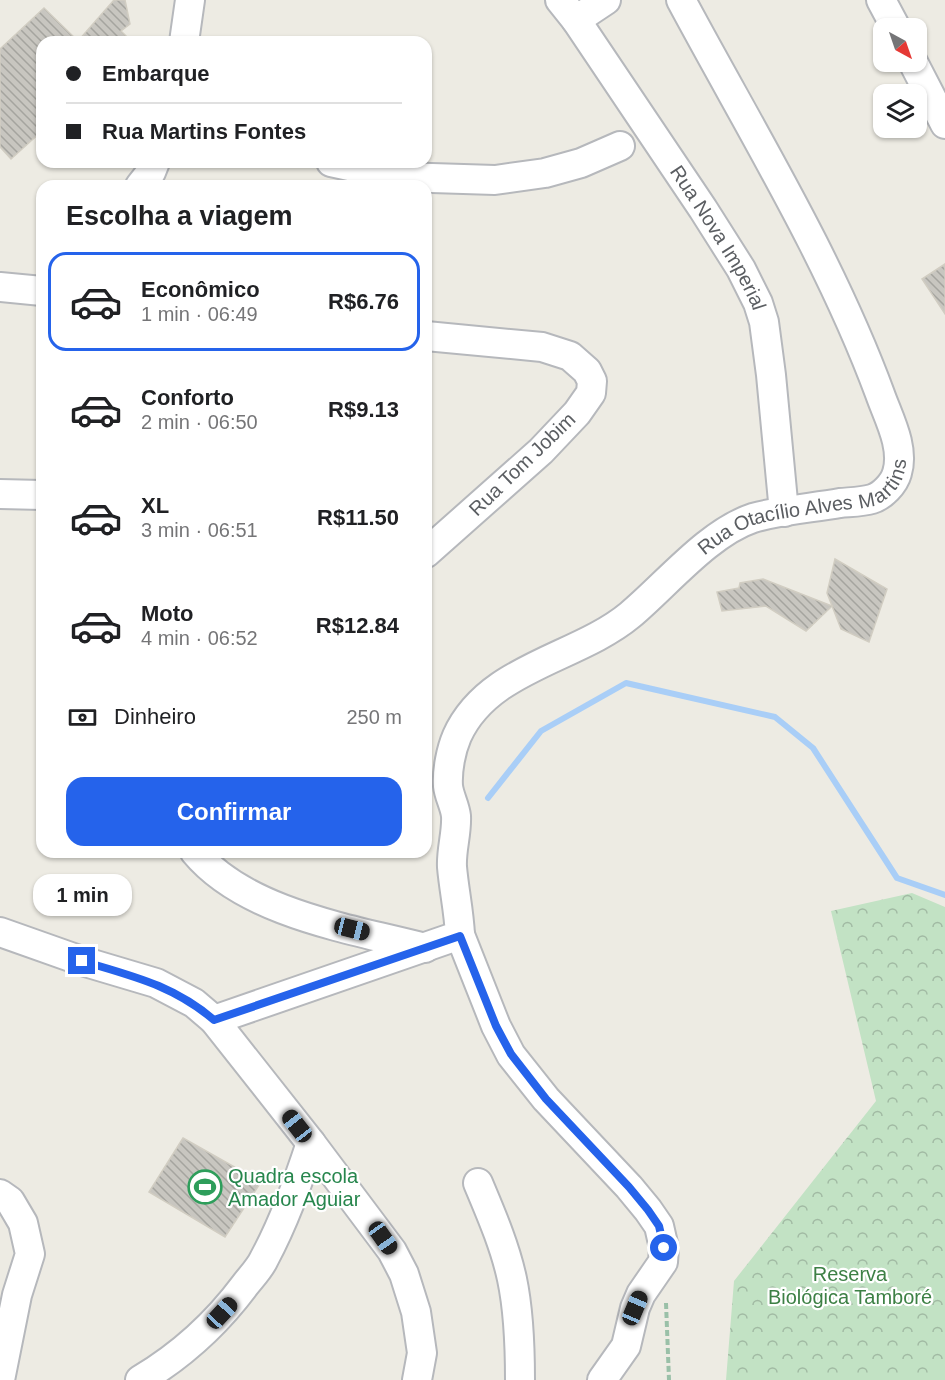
<!DOCTYPE html>
<html lang="pt">
<meta charset="utf-8">
<style>
body{margin:0;font-family:Arial,sans-serif;background:#f6f6f6;color:#202124;height:100vh;display:flex;flex-direction:column;font-size:22px;white-space:nowrap}
*{box-sizing:border-box;margin:0}
p{font-size:20px;color:#757577}
.icon{flex:none;width:33px;height:33px;fill:none;stroke:currentColor;stroke-width:2;stroke-linecap:round;stroke-linejoin:round}
.map{position:relative;flex:1;overflow:hidden}
.details{position:absolute;left:36px;top:180px;width:396px;height:678px;display:flex;flex-direction:column;background:#fff;border-radius:18px;box-shadow:0 2px 4px #0004}
.details>*{flex:none}
.banner{position:absolute;left:36px;top:36px;width:396px;height:132px;border-radius:18px;box-shadow:0 2px 4px #0004;display:grid;align-content:center;height:132px;padding:0 30px;background:#fff}
.needle{width:39px;rotate:140deg}
.buttons{position:absolute;left:873px;top:18px;display:grid;gap:12px}
.buttons a{display:grid;place-items:center;width:54px;height:54px;border-radius:12px;background:#fff;box-shadow:0 2px 4px #0004;font-size:30px}
.end{position:absolute;width:27px;height:27px;margin:-14px;border:8px solid #2563eb;background:#fff;box-shadow:0 0 0 3px #fff}
.from{border-radius:50%}
.bubble{position:absolute;height:42px;border-radius:18px;background:#fff;box-shadow:0 2px 4px #0004;font-size:20px;font-weight:700;line-height:42px;text-align:center}
.car{position:absolute;width:18px;height:36px;margin:-18px -9px;border-radius:8px;box-shadow:0 0 4px 2px #0007;background:linear-gradient(#222 24%,#8ab4d8 0 40%,#222 0 76%,#8ab4d8 0 86%,#222 0)}
.banner b{display:flex;align-items:center;gap:21px;height:57px;font-size:22px}
.banner b+b{border-top:2px solid #e0e0e0}
.banner i{width:15px;height:15px;background:#202124}
ul{padding:0;list-style:none}
li{display:flex;align-items:center;gap:18px;height:99px;margin:0 12px 9px;padding:0 18px;border:3px solid transparent;border-radius:18px}
li div{flex:1}
li b{display:block;font-size:22px}
li em{font-style:normal;font-weight:700}
li.current{border-color:#2563eb}
li>.icon{width:54px;height:54px;stroke-width:1.5}
h2{padding:0 30px;font-size:27px;line-height:72px}
.pay{display:flex;align-items:center;gap:15px;height:66px;padding:0 30px;font-size:22px}
.pay p{margin-inline-start:auto}
.action{display:flex;gap:12px;margin-top:auto;padding:12px 30px}
.action a{flex:1;height:69px;border-radius:18px;background:#2563eb;color:#fff;font-size:24px;font-weight:700;line-height:69px;text-align:center}
.map>svg:first-child{display:block}
.forest{fill:url(#forest-crowns)}
.lines{fill:none;stroke-linecap:round;stroke-linejoin:round}
.stream{stroke:#a9cef7;stroke-width:6}
.building{fill:url(#building-back-hatch);stroke:#d1cdc2;stroke-width:1.5}
.minor-casing{stroke:#b6b8bc;stroke-width:32}
.path{stroke:#9ac0a8;stroke-width:4;stroke-dasharray:6 3;stroke-linecap:butt}
.minor{stroke:#fff;stroke-width:28}
.route{stroke:#2563eb;stroke-width:8}
.labels{text-anchor:middle;dominant-baseline:central;stroke-width:4.5;stroke-linejoin:round;paint-order:stroke}
.street-label{font-size:20px;fill:#5b5e62;stroke:#fff}
.leisure-label{font-size:20px;fill:#27864d;stroke:#fff;text-anchor:start}
.park-label{font-size:20px;fill:#3d8045;stroke:#fff}
</style>
<div class="map">
<svg width="945" height="1380" viewBox="0 0 945 1380">
<defs>
<pattern id="forest-crowns" width="20" height="18" patternUnits="userSpaceOnUse" patternTransform="scale(1.5)"><rect width="20" height="18" fill="#c2e2c4"/><path d="M2 6a3 3 0 1 1 6 0M12 15a3 3 0 1 1 6 0" fill="none" stroke="#a1baa3"/></pattern>
<pattern id="building-back-hatch" width="6" height="6" patternUnits="userSpaceOnUse" patternTransform="scale(1.5)"><rect width="6" height="6" fill="#c8c6c0"/><path d="M-1 5l2 2M0 0l6 6M5-1l2 2" fill="none" stroke="#a5a49f"/></pattern>
</defs>
<rect width="100%" height="100%" fill="#edebe3"/>
<path class="forest" d="M 912,893 L 945,907 L 945,1380 L 726,1380 L 734,1281 L 876,1101 L 831,911 Z"/>
<g class="lines">
<path class="stream" d="M 488,798 L 541,731 L 626,683 L 775,717 L 813,748 L 897,878 L 945,895"/>
</g>
<g class="building">
<path d="M 114,0 L 125,0 L 130,24 L 121,31 L 132,42 L 42,42 L 42,131 L 11,159 L 0,147 L 0,49 L 44,8 L 78,41 Z"/>
<path d="M 945,264 L 945,314 L 922,279 Z"/>
<path d="M 835,559 L 887,589 L 869,642 L 841,629 L 827,593 Z"/>
<path d="M 763,579 L 832,606 L 806,631 L 766,606 L 722,611 L 717,592 L 739,588 L 740,583 Z"/>
<path d="M 183,1138 L 261,1182 L 225,1237 L 149,1192 Z"/>
</g>
<g class="lines">
<g class="minor-casing">
<g id="minor">
<path id="s1" d="M 560,0 L 576,20 L 703,209 L 741,269 L 758,303 L 764,322 L 771,375 L 784,512"/>
<path d="M 881,0 L 896,28"/>
<path d="M 576,20 L 606,0"/>
<path d="M 184,42 L 190,0"/>
<path d="M 913,62 L 945,124"/>
<path d="M 331,162 L 400,177 L 495,180 L 545,173 L 581,163 L 620,146"/>
<path d="M 140,186 L 151,172 L 155,162"/>
<path d="M 0,287 L 42,291"/>
<path d="M 426,336 L 542,347 L 570,356 L 587,371 L 592,381 L 591,393 L 577,413 L 541,451 L 426,553"/>
<path d="M 0,494 L 42,495"/>
<path d="M 195,852 C 246,913 351,929 425,948"/>
<path d="M 0,932 L 82,961 L 156,983 L 194,1003 L 214,1020 L 311,1143 L 392,1251 L 404,1274 L 416,1312 L 422,1353 L 417,1380"/>
<path d="M 460,935 L 496,1026 L 511,1055 L 546,1099 L 629,1187 L 648,1210 L 659,1226 L 664,1248 L 663,1262 L 641,1294 L 635,1308 L 626,1346 L 602,1380"/>
<path id="s2" d="M 214,1020 L 460,935 C 459,912 454,890 452,867 C 451,850 457,833 456,816 C 455,806 449,796 448,786 C 447,770 451,750 457,736 C 488,667 577,659 630,615 C 666,585 708,533 753,518 C 781,510 812,508 840,503 C 850,502 862,502 872,499 C 882,496 894,484 897,473 C 905,447 888,417 880,394 C 829,256 750,129 681,0"/>
<path d="M 478,1183 C 491,1214 505,1246 512,1279 C 519,1312 520,1346 520,1380"/>
<path d="M 0,1194 L 10,1201 L 23,1223 L 30,1254 L 17,1295 L 0,1380"/>
<path d="M 140,1380 C 182,1355 216,1324 245,1285 C 252,1276 260,1268 264,1259 C 284,1222 298,1182 311,1143"/>
</g>
</g>
<path class="path" d="M 666,1303 L 669,1380"/>
<use href="#minor" class="minor"/>
</g>
<g class="lines">
<path class="route" d="M 82,961 C 132,976 173,985 214,1020 L 460,936 L 496,1026 L 511,1054 L 546,1099 L 629,1187 L 648,1210 L 659,1226 L 664,1248"/>
</g>
<defs>
<g id="stadium-ring" transform="scale(1.725)"><circle r="9.5" fill="#fff" stroke="#2e9e5b" stroke-width="1.5"/><path d="M0-5a6.5 5 0 1 0 0 10a6.5 5 0 1 0 0-10ZM-3.5-1.8h7v3.6h-7Z" fill="#2e9e5b"/></g>
</defs>
<g fill-rule="evenodd">
<use href="#stadium-ring" x="205" y="1187"/>
</g>
<g class="labels">
<g class="street-label">
<text stroke="none"><textPath href="#s1" startOffset="286">Rua Nova Imperial</textPath></text>
<text transform="translate(522 464) rotate(-44)">Rua Tom Jobim</text>
<text stroke="none"><textPath href="#s2" startOffset="890">Rua Otacílio Alves Martins</textPath></text>
</g>
<g class="leisure-label">
<text x="228" y="1176">Quadra escola<tspan x="228" dy="23">Amador Aguiar</tspan></text>
</g>
<g class="park-label">
<text x="850" y="1274">Reserva<tspan x="850" dy="23">Biológica Tamboré</tspan></text>
</g>
</g>
</svg>
<div class="buttons">
<a><svg class="needle" viewBox="-14 -14 28 28"><path d="M0-13l5 13h-10z" fill="#e53935"/><path d="M0 13l5-13h-10z" fill="#757577"/></svg></a>
<a><svg class="icon" aria-label="layers" viewBox="0 0 24 24"><path d="M12 4l9 5-9 5-9-5zM3 14l9 5 9-5"/></svg></a>
</div>
<i class="end from" style="left:664px;top:1248px"></i>
<i class="end" style="left:82px;top:961px"></i>
<div class="bubble" style="left:33px;top:874px;width:99px">1 min</div>
<i class="car" style="left:352px;top:929px;rotate:104deg"></i>
<i class="car" style="left:297px;top:1126px;rotate:322deg"></i>
<i class="car" style="left:383px;top:1238px;rotate:145deg"></i>
<i class="car" style="left:635px;top:1308px;rotate:23deg"></i>
<i class="car" style="left:222px;top:1313px;rotate:43deg"></i>
<div class="banner">
<b><i class="from"></i>Embarque</b>
<b><i></i>Rua Martins Fontes</b>
</div>
<section class="details">
<h2>Escolha a viagem</h2>
<ul>
<li class="current"><svg class="icon" aria-label="car" viewBox="0 0 24 24"><path d="M5 17H2v-5l4-1 3-4h7l3 4 3 1v5h-3M9 17h6M6 11h13"/><circle cx="7" cy="17" r="2"/><circle cx="17" cy="17" r="2"/></svg><div><b>Econômico</b><p>1 min · 06:49</p></div><em>R$6.76</em></li>
<li><svg class="icon" aria-label="car" viewBox="0 0 24 24"><path d="M5 17H2v-5l4-1 3-4h7l3 4 3 1v5h-3M9 17h6M6 11h13"/><circle cx="7" cy="17" r="2"/><circle cx="17" cy="17" r="2"/></svg><div><b>Conforto</b><p>2 min · 06:50</p></div><em>R$9.13</em></li>
<li><svg class="icon" aria-label="car" viewBox="0 0 24 24"><path d="M5 17H2v-5l4-1 3-4h7l3 4 3 1v5h-3M9 17h6M6 11h13"/><circle cx="7" cy="17" r="2"/><circle cx="17" cy="17" r="2"/></svg><div><b>XL</b><p>3 min · 06:51</p></div><em>R$11.50</em></li>
<li><svg class="icon" aria-label="car" viewBox="0 0 24 24"><path d="M5 17H2v-5l4-1 3-4h7l3 4 3 1v5h-3M9 17h6M6 11h13"/><circle cx="7" cy="17" r="2"/><circle cx="17" cy="17" r="2"/></svg><div><b>Moto</b><p>4 min · 06:52</p></div><em>R$12.84</em></li>
</ul>
<div class="pay"><svg class="icon" aria-label="cash" viewBox="0 0 24 24"><path d="M3 7h18v10H3z"/><circle cx="12" cy="12" r="2"/></svg>Dinheiro<p>250 m</p></div>
<div class="action"><a>Confirmar</a></div>
</section>
</div>
